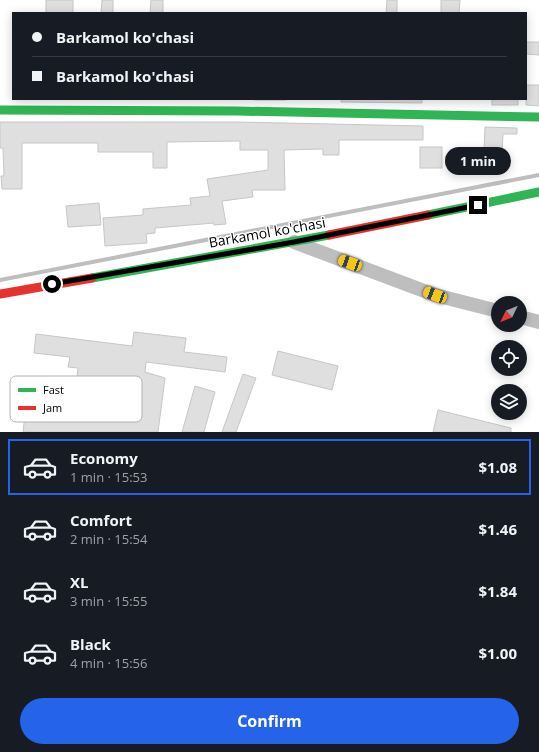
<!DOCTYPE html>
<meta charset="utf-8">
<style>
body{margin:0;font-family:"Open Sans",sans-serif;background:#242831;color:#f1f3f6;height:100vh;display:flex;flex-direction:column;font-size:15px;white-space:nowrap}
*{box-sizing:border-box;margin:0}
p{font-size:13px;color:#9ea1a6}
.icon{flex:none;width:22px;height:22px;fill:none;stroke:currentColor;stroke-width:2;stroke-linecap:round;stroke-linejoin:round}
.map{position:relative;height:432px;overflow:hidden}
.side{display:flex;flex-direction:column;background:#171b24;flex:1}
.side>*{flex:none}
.guide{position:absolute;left:12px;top:12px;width:515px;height:88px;border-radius:0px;box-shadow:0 2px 10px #0003;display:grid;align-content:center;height:88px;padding:0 20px;background:#171b24}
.needle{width:26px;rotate:227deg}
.tools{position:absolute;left:491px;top:296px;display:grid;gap:8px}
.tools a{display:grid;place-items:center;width:36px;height:36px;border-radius:50%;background:#171b24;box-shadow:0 2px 10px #0003;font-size:20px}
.end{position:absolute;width:18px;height:18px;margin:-9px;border:5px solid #000;background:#fff;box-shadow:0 0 0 2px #fff}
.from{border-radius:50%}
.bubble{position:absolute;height:28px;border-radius:14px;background:#171b24;box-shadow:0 2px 10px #0003;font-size:13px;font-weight:700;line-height:28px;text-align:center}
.car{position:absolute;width:12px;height:24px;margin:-12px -6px;border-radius:5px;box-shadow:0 0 3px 1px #0007;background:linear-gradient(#f5c518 24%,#345 0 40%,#f5c518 0 76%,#345 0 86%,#f5c518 0)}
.guide b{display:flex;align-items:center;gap:14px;height:38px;font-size:15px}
.guide b+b{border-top:1px solid #363941}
.guide i{width:10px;height:10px;background:#f1f3f6}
ul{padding:7px 0 0;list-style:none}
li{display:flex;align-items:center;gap:12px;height:56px;margin:0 8px 6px;padding:0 12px;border:2px solid transparent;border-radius:0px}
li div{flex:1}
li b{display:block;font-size:15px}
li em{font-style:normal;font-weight:700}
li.active{border-color:#2563eb}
li>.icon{width:36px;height:36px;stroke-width:1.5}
.primary-button{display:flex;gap:8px;margin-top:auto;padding:8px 20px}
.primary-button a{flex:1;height:46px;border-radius:24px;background:#2563eb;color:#fff;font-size:16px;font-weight:700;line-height:46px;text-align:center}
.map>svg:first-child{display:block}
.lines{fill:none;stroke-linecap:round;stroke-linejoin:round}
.stream{stroke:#bebebe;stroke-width:4}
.building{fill:#dfdfdf;stroke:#c6c6c6}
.street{stroke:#bebebe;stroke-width:14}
.fast{stroke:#30b455;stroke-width:9}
.jam{stroke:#e5322d;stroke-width:9}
.route{stroke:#000;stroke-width:5}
.labels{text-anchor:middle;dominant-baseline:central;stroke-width:3;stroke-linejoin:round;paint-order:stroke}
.street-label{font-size:14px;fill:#000;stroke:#fff}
.key{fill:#fff;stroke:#b2b2b2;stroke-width:1}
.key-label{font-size:11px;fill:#000}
</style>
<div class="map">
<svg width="539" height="432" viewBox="0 0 539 432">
<rect width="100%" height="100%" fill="#fff"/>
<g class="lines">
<path class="stream" d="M 0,280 L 539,175"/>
</g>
<g class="building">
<rect x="46" y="0" width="27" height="13"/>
<path d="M 102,0 L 113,0 L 113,13 L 101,13 Z"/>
<path d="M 151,0 L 163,0 L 163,13 L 150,13 Z"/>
<path d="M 387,0 L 397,0 L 397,13 L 386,13 Z"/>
<path d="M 441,0 L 460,0 L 459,13 L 441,13 Z"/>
<path d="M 526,42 L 539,42 L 539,55 L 526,54 Z"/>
<path d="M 526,85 L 539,85 L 539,106 L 526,105 Z"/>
<rect x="255" y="99" width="31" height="1"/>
<path d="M 341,99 L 422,99 L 422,103 L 341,102 Z"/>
<rect x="492" y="99" width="26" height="6"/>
<path d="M 0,122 L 237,122 L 423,126 L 423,140 L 339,140 L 339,155 L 323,155 L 323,149 L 284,150 L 285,190 L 252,190 L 253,197 L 222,201 L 226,224 L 214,225 L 214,223 L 155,228 L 155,233 L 146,234 L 147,243 L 105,246 L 103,218 L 143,215 L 143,209 L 191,205 L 190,198 L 210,196 L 207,179 L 268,170 L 268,150 L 240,150 L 240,141 L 167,142 L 167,168 L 153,168 L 153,152 L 98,152 L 98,143 L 22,143 L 22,189 L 2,189 L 1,176 L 4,176 L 3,148 L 0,148 Z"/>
<path d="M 485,127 L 517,128 L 517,134 L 503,134 L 502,152 L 484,151 Z"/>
<rect x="420" y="147" width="22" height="21"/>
<path d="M 99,203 L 101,225 L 68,227 L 66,206 Z"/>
<path d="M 134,332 L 186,338 L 184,352 L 227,357 L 225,372 L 146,362 L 145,372 L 165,378 L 158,432 L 23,432 L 28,390 L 75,396 L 78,368 L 68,367 L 70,357 L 34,353 L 36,334 L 132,346 Z"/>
<path d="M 278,351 L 338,366 L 332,390 L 272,375 Z"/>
<path d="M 243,374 L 256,378 L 236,432 L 222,432 Z"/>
<path d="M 195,386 L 215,392 L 204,432 L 182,432 Z"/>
<path d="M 438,410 L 511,428 L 511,432 L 433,432 Z"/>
</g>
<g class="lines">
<g class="street">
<path d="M 294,242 L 435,295 L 498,311"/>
<path d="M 520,317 L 539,322"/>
</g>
<g class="fast">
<path d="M 0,110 L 237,111 L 539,117"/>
<path d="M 428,215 L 539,192"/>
<path d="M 92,278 L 329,235"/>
</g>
<g class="jam">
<path d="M 329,235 L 428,215"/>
<path d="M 0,294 L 92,278"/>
</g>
</g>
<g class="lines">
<path class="route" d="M 52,284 L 294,242 L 478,205"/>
</g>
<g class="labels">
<g class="street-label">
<text transform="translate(267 232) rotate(-10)">Barkamol ko'chasi</text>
</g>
</g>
<rect x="10" y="376" width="132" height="46" rx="6" class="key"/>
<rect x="18" y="388" width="18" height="4" fill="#30b455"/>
<rect x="18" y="406" width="18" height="4" fill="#e5322d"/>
<g class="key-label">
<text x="43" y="394">Fast</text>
<text x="43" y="412">Jam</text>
</g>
</svg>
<div class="tools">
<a><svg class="needle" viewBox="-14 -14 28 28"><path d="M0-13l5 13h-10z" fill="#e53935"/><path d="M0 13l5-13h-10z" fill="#9ea1a6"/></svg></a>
<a><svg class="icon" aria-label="locate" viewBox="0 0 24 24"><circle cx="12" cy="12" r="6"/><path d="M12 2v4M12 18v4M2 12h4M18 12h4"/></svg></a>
<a><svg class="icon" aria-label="layers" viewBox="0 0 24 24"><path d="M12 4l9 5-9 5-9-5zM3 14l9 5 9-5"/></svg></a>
</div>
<i class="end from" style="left:52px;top:284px"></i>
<i class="end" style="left:478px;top:205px"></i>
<div class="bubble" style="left:445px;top:147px;width:66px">1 min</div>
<i class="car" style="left:350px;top:263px;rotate:290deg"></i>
<i class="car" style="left:435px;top:295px;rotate:291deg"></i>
<div class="guide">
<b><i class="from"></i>Barkamol ko'chasi</b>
<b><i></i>Barkamol ko'chasi</b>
</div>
</div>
<section class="side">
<ul>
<li class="active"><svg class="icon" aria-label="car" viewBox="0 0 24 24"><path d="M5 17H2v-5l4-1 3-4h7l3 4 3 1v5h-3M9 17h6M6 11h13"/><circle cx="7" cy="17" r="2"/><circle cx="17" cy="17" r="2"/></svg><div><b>Economy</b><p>1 min · 15:53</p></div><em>$1.08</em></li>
<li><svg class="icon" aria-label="car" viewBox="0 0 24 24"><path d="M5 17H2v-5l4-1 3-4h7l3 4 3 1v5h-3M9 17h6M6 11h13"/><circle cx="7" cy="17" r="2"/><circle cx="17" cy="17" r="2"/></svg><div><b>Comfort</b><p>2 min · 15:54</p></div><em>$1.46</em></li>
<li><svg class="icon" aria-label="car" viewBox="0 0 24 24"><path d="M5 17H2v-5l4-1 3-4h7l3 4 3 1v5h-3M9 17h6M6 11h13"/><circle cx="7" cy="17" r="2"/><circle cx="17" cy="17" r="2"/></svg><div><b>XL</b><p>3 min · 15:55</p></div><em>$1.84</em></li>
<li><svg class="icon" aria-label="car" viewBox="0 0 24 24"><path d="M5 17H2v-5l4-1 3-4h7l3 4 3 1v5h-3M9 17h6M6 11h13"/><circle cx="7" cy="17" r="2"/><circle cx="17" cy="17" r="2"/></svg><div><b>Black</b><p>4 min · 15:56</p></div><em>$1.00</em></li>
</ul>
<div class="primary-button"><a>Confirm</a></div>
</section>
